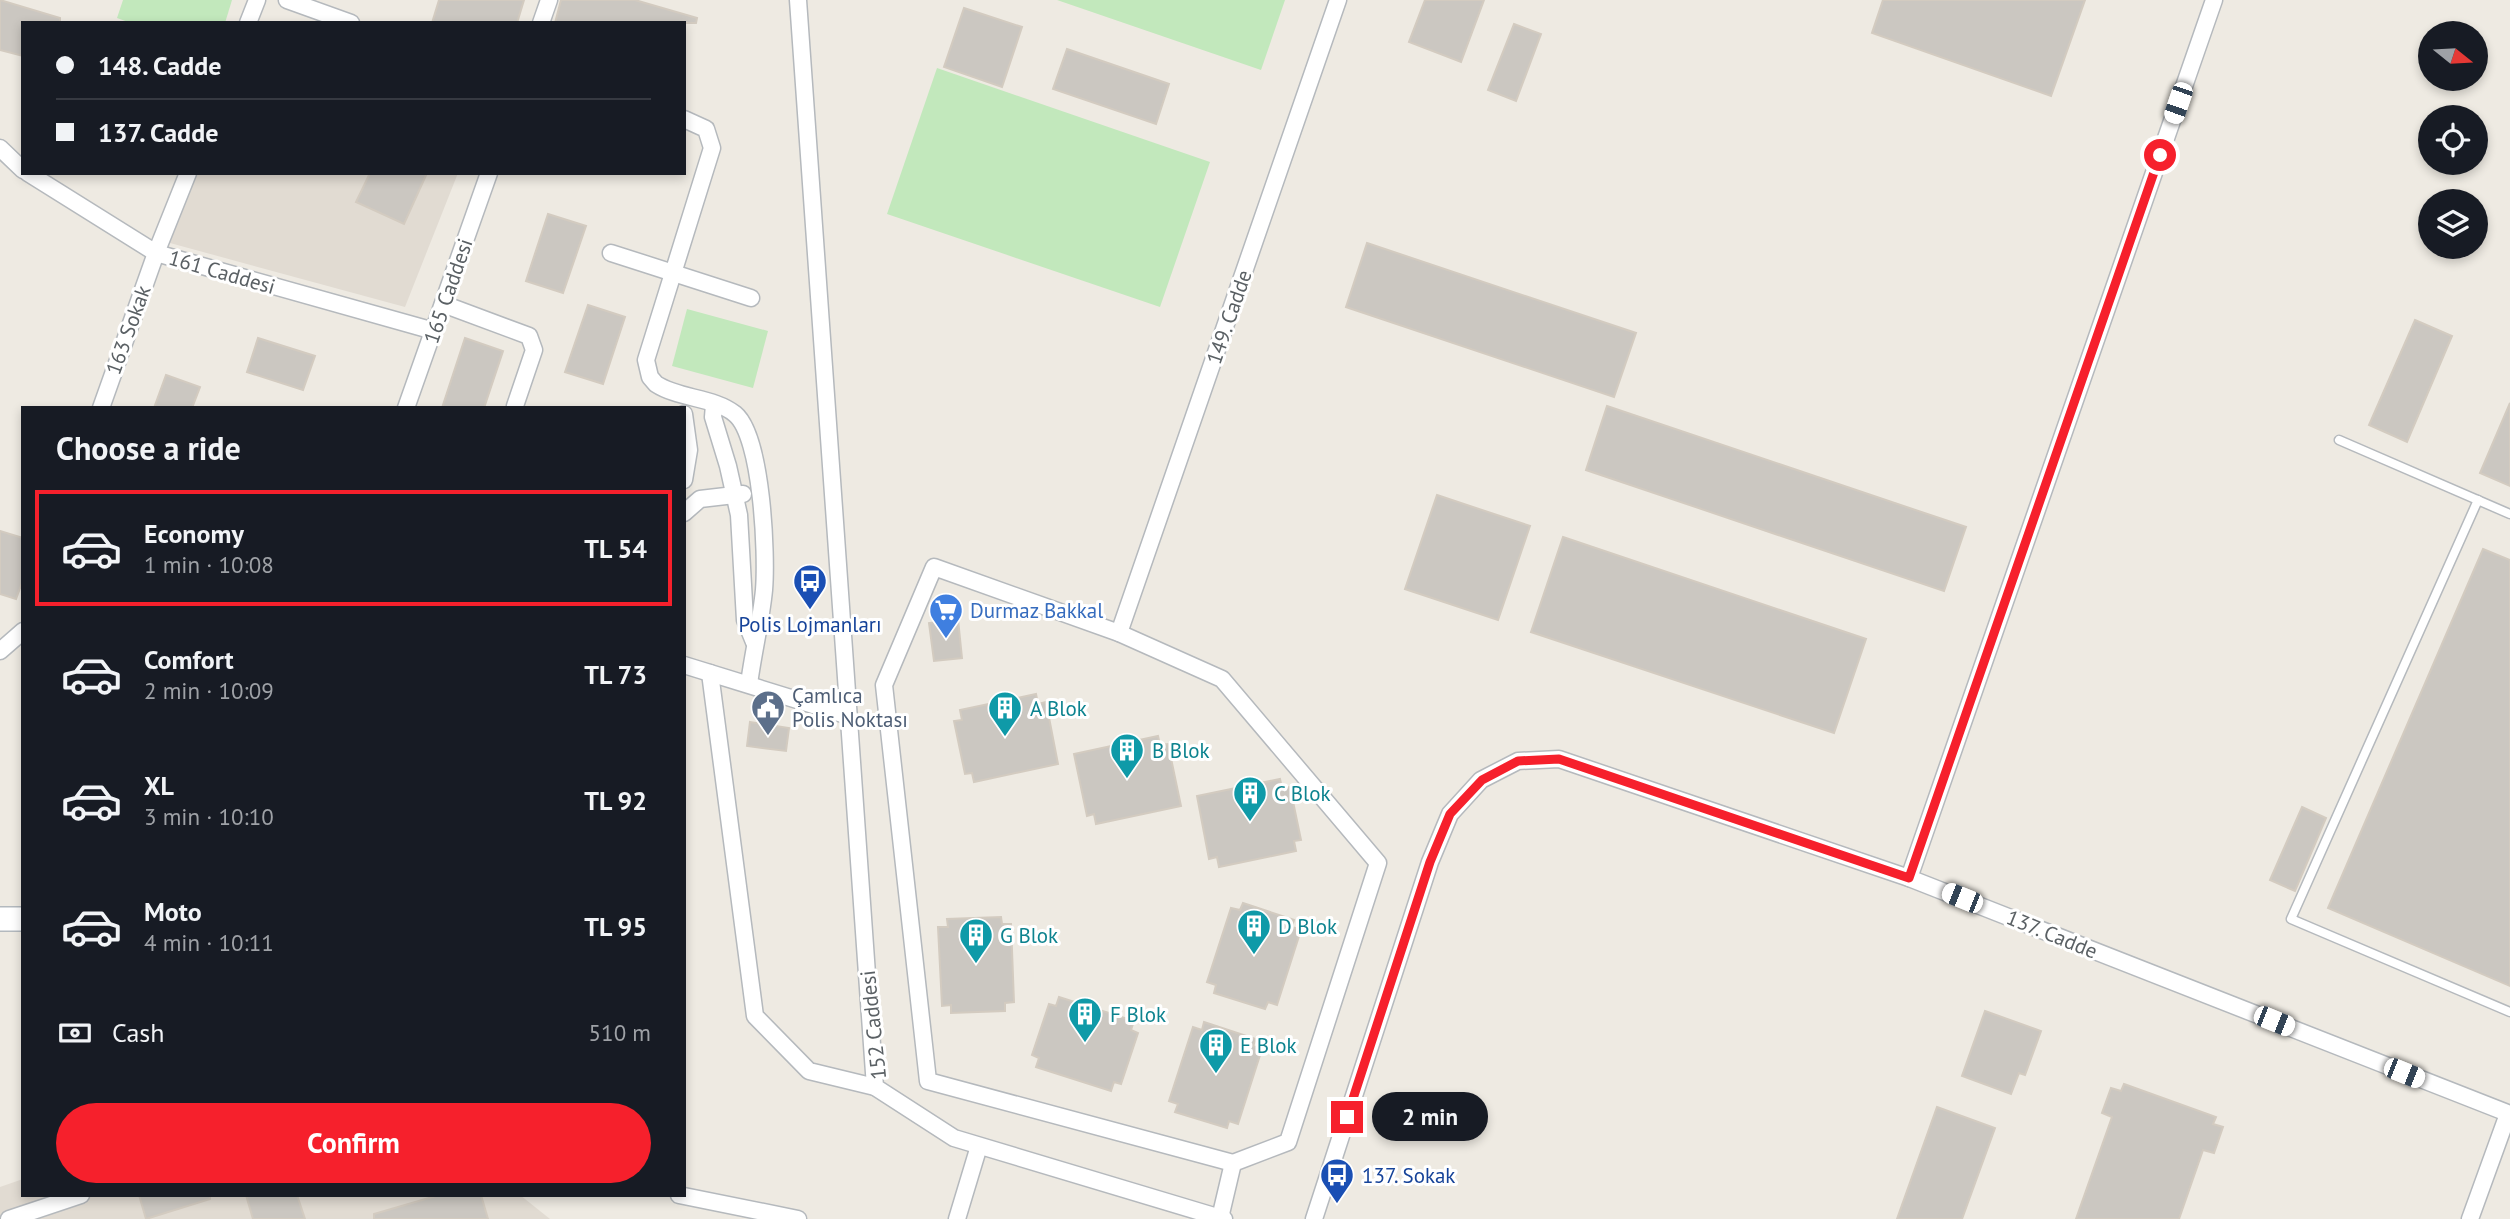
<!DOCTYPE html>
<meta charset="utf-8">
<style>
body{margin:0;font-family:"PT Sans",sans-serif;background:#20242c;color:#f1f3f6;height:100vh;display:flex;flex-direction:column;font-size:26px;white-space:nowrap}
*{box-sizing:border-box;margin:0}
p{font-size:23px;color:#9ea1a6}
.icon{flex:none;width:38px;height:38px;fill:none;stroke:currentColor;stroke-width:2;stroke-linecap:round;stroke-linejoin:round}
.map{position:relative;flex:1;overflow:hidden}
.details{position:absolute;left:21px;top:406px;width:665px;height:791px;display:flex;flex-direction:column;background:#171b24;border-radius:0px;box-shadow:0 4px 10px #0003}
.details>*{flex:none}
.banner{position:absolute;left:21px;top:21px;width:665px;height:154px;border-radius:0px;box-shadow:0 4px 10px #0003;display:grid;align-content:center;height:154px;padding:0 35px;background:#171b24}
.needle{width:46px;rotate:108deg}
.tools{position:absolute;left:2418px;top:21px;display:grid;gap:14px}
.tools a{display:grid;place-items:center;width:70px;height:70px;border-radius:50%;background:#171b24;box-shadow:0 4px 10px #0003;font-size:35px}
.end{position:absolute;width:32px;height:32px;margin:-16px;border:9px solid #f6202c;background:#fff;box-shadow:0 0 0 4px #fff}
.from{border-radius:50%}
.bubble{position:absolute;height:49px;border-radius:24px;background:#171b24;box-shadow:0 4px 10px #0003;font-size:23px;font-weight:700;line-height:49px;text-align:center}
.car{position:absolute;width:21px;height:42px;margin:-21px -10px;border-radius:9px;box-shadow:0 0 5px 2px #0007;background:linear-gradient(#fff 24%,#345 0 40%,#fff 0 76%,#345 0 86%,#fff 0)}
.banner b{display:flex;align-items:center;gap:24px;height:66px;font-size:26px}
.banner b+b{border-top:2px solid #363941}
.banner i{width:18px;height:18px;background:#f1f3f6}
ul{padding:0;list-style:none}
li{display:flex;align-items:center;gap:21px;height:116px;margin:0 14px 10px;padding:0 21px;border:4px solid transparent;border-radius:0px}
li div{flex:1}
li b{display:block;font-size:26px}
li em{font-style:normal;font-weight:700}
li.selected{border-color:#f6202c}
li>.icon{width:63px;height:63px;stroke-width:1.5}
h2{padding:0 35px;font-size:32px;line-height:84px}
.pay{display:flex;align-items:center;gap:18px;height:77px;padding:0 35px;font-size:26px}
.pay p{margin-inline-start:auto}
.action{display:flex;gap:14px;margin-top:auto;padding:14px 35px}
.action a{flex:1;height:80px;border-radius:42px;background:#f6202c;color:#fff;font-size:28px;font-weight:700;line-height:80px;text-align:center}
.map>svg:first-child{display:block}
.education{fill:#e1dbd2}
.green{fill:#c2e8bc}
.building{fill:#cbc7c1;stroke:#d3cbc0;stroke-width:2}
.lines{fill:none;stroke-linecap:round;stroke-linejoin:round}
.lane-casing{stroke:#b5b9bd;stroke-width:11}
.street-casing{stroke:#b5b9bd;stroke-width:19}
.secondary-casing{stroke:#b3b9be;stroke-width:26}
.lane{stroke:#fff;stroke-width:8}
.street{stroke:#fff;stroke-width:16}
.secondary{stroke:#fff;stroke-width:23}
.route{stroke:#f6202c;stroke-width:9}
.labels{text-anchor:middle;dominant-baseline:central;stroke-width:6;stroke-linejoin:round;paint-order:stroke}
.street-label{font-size:21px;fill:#5a6064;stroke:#fff}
.shop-label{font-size:21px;fill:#366cbe;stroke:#fff;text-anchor:start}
.transit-label{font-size:21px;fill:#164399;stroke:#fff}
.service-label{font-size:21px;fill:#4e5e75;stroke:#fff;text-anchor:start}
.culture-label{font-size:21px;fill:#0d838f;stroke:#fff;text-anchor:start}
</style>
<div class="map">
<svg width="2510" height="1219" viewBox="0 0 2510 1219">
<rect width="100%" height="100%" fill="#eeeae2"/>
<g class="education">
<path d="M 195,173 L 458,173 L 405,307 L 170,243 Z"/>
<path d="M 23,1179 L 23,1195 L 520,1195 L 550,1219 L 0,1219 L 0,1187 Z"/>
</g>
<g class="green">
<path d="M 123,0 L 232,0 L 225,23 L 131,23 L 117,18 Z"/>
<path d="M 1057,0 L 1285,0 L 1261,70 Z"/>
<path d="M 937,68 L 1210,162 L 1160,307 L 887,214 Z"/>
<path d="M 687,309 L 768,331 L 753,388 L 672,366 Z"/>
</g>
<g class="building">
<path d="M 0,0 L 60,18 L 60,23 L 23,23 L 23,56 L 0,50 Z"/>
<path d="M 439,0 L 524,0 L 517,23 L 432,23 Z"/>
<path d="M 561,0 L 635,0 L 697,18 L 696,23 L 555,23 Z"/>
<path d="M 1425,0 L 1484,0 L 1461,62 L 1409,42 Z"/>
<path d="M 1883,0 L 2085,0 L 2051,96 L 1872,33 Z"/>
<path d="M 964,8 L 1022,27 L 1002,87 L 944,67 Z"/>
<path d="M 1514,24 L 1541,34 L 1516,101 L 1488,90 Z"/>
<path d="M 1067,49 L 1169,84 L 1156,124 L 1053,89 Z"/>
<path d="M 370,173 L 427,173 L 404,224 L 356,202 Z"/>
<path d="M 548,214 L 586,226 L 563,293 L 526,281 Z"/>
<path d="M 1367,243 L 1636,333 L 1614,397 L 1346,307 Z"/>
<path d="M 588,305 L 625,317 L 603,384 L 565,372 Z"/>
<path d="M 2415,320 L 2452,336 L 2407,442 L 2369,425 Z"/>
<path d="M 258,338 L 315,356 L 303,390 L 247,372 Z"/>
<path d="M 465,338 L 503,351 L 484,408 L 442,408 Z"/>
<path d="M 166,375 L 200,387 L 192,408 L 154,408 Z"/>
<path d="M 2510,403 L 2510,486 L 2480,473 Z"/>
<path d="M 1607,406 L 1966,527 L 1944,591 L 1586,470 Z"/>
<path d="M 1437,495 L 1530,526 L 1498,620 L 1405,589 Z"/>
<path d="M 0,531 L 23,538 L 23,580 L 16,599 L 0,594 Z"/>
<path d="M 1563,537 L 1866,639 L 1834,733 L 1531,632 Z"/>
<path d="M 2483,549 L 2510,560 L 2510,986 L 2328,908 Z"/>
<path d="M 958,619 L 962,658 L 934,661 L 929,623 Z"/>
<path d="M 1036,694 L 1038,704 L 1046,702 L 1058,764 L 974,782 L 972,773 L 965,774 L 954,721 L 962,720 L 960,710 Z"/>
<path d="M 750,722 L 789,728 L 786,751 L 747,746 Z"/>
<path d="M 1158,736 L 1160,745 L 1168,744 L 1181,806 L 1096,824 L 1094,814 L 1087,816 L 1074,754 Z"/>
<path d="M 1280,779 L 1282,788 L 1290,787 L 1301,840 L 1294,841 L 1296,851 L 1219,867 L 1217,857 L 1209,859 L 1197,796 Z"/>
<path d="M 2302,807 L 2326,818 L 2295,891 L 2270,880 Z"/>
<path d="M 1243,903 L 1294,920 L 1292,927 L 1301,930 L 1277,1005 L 1268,1002 L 1265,1009 L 1214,993 L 1216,985 L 1207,982 L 1231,908 L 1240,910 Z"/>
<path d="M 1001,917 L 1002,924 L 1011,924 L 1014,1002 L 1005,1003 L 1005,1011 L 951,1013 L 951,1005 L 942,1006 L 938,927 L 948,927 L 947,919 Z"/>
<path d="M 1059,997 L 1134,1021 L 1131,1030 L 1138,1033 L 1121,1084 L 1114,1082 L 1111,1091 L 1036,1067 L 1039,1058 L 1032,1055 L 1049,1004 L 1056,1006 Z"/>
<path d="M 1985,1011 L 2041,1031 L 2025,1075 L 2019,1073 L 2011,1094 L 1962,1076 Z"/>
<path d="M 1204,1022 L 1256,1039 L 1253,1046 L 1262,1049 L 1238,1124 L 1229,1121 L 1227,1128 L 1175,1112 L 1178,1104 L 1169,1101 L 1193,1027 L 1202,1030 Z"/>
<path d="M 2124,1084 L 2216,1117 L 2213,1124 L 2223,1127 L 2214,1153 L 2203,1150 L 2179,1219 L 2076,1219 L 2112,1117 L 2102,1113 L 2111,1088 L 2121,1091 Z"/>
<path d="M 1937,1107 L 1995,1128 L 1962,1219 L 1897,1219 Z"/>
<path d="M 139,1195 L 210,1195 L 210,1199 L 146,1219 Z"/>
<path d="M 246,1195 L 297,1195 L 305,1219 L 253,1219 Z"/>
<path d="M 439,1195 L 481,1195 L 488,1219 L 374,1219 L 374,1214 Z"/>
</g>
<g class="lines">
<g class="lane-casing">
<g id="lane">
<path d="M 2339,440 L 2510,514"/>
<path d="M 2478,500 L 2291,919 L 2510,1012"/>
</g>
</g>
<g class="street-casing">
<g id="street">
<path d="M 287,0 L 351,23"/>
<path d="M 798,0 L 875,1087 L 954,1138 L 1224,1219"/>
<path d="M 248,23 L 257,0"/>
<path d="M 541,23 L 549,0"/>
<path d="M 684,119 L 706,129 L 712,148 L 646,360 L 650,377 L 656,384 C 679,399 714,397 735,414 C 762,436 767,554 764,590 C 761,621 753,653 749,684"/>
<path d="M 0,148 L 23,170"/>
<path d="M 28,173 L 156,253 L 434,331"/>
<path d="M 611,253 L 751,298"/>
<path d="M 443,304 L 529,336 L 534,350 L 515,406"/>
<path d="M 714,405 L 713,417 L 728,466 L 739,515 L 745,620 L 754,642"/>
<path d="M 101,408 L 156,253 L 188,173"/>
<path d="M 406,408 L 489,173"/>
<path d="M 684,414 L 689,450 L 684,480"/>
<path d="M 684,513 L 700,499 L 743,494"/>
<path d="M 934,567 L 1119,633 L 1222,679 L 1378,863 L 1288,1142 L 1233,1163 L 928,1081 L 884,685 Z"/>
<path d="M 1119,633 L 1338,0"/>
<path d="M 0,651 L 23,631"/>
<path d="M 684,665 L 849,716"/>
<path d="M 710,673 L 755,1016 L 809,1071 L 875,1087"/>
<path d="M 1909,878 L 2214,0"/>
<path d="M 679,1195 L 798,1219"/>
<path d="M 1220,1218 L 1233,1163"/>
<path d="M 9,1219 L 81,1195"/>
<path d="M 957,1219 L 979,1146"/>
<path d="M 1314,1219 L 1430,862 L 1450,814 L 1481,780 L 1518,761 L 1559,759 L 1909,878 L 2510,1114"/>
<path d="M 2470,1219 L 2508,1114"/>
</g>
</g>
<g class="secondary-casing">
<path id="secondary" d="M 0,919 L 23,919"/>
</g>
<use href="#lane" class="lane"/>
<use href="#street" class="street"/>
<use href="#secondary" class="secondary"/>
</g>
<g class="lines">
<path class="route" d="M 1347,1117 L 1430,862 L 1450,814 L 1482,780 L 1518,761 L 1559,759 L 1909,878 L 2160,155"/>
</g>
<defs>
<g id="bus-pin" transform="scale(1.75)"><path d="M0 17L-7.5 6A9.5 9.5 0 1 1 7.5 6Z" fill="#1a4fb4" stroke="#fff"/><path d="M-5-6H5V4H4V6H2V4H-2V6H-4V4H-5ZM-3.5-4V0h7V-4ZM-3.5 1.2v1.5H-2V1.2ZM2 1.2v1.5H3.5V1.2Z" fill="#fff"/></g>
<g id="supermarket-pin" transform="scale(1.75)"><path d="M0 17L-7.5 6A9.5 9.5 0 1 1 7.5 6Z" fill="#3f7fe0" stroke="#fff"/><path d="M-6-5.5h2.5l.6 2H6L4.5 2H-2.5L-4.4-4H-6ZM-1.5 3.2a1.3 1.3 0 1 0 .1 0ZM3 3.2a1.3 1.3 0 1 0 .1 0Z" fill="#fff"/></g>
<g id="civic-pin" transform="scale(1.75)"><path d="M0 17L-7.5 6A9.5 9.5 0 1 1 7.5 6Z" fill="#5c6f8a" stroke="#fff"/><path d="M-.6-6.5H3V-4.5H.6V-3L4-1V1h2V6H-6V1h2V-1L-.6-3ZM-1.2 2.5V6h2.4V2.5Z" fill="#fff"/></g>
<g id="building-pin" transform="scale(1.75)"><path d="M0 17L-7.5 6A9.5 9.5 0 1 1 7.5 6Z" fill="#0f9aa8" stroke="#fff"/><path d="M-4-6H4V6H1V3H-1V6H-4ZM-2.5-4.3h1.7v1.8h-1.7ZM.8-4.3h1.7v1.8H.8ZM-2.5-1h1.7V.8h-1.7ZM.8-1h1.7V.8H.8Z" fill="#fff"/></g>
</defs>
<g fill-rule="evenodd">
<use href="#bus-pin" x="810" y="581"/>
<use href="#supermarket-pin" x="946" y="610"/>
<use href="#civic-pin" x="768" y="707"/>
<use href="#building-pin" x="1005" y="708"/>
<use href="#building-pin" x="1127" y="750"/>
<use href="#building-pin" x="1250" y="793"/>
<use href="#building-pin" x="1254" y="926"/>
<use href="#building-pin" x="976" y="935"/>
<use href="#building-pin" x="1085" y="1014"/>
<use href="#building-pin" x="1216" y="1045"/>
<use href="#bus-pin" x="1337" y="1175"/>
</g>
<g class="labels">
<g class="street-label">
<text transform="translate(222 272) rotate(16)">161 Caddesi</text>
<text transform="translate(448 291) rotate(-71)">165 Caddesi</text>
<text transform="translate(1229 317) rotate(-71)">149. Cadde</text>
<text transform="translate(128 330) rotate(-70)">163 Sokak</text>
<text transform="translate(2052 934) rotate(22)">137. Cadde</text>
<text transform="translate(873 1025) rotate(-96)">152 Caddesi</text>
</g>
<g class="shop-label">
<text x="970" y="610">Durmaz Bakkal</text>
</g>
<g class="transit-label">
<text x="810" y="624">Polis Lojmanları</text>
<text x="1362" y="1175" text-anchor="start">137. Sokak</text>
</g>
<g class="service-label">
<text x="792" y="695">Çamlıca<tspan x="792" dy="24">Polis Noktası</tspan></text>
</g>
<g class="culture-label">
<text x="1030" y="708">A Blok</text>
<text x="1152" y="750">B Blok</text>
<text x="1274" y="793">C Blok</text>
<text x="1278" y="926">D Blok</text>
<text x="1000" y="935">G Blok</text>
<text x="1110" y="1014">F Blok</text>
<text x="1240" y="1045">E Blok</text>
</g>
</g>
</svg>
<div class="tools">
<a><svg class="needle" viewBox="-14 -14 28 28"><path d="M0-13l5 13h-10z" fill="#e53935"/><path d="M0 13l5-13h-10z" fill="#9ea1a6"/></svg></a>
<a><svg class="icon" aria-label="locate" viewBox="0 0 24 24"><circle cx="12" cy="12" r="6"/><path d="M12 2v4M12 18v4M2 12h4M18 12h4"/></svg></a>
<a><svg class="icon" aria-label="layers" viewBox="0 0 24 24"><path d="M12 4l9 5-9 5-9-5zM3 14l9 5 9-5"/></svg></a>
</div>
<i class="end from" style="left:2160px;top:155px"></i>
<i class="end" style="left:1347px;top:1117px"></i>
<div class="bubble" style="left:1372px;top:1092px;width:116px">2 min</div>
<i class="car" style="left:2178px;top:103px;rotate:199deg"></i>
<i class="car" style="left:1962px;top:898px;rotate:292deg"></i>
<i class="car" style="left:2274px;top:1021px;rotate:112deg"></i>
<i class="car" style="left:2404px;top:1073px;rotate:112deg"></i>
<div class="banner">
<b><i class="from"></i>148. Cadde</b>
<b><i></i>137. Cadde</b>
</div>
<section class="details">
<h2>Choose a ride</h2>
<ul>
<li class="selected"><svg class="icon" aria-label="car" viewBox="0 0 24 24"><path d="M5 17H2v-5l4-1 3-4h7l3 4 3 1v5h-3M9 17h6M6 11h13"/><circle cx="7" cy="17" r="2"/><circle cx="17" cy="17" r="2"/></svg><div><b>Economy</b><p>1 min · 10:08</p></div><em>TL 54</em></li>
<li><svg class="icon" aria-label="car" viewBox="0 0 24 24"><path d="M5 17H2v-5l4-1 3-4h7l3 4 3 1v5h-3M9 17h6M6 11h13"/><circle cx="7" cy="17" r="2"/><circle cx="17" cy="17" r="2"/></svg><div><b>Comfort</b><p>2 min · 10:09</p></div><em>TL 73</em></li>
<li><svg class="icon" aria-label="car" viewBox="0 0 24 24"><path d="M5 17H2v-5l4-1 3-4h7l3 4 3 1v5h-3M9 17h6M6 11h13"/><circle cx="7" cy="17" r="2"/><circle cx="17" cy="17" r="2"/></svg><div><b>XL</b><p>3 min · 10:10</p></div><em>TL 92</em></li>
<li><svg class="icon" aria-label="car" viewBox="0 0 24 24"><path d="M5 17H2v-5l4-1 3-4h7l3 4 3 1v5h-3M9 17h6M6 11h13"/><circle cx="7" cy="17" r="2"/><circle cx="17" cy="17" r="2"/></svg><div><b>Moto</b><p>4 min · 10:11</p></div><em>TL 95</em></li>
</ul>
<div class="pay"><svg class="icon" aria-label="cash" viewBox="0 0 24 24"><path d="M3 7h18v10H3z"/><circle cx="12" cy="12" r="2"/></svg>Cash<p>510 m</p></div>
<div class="action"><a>Confirm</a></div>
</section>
</div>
